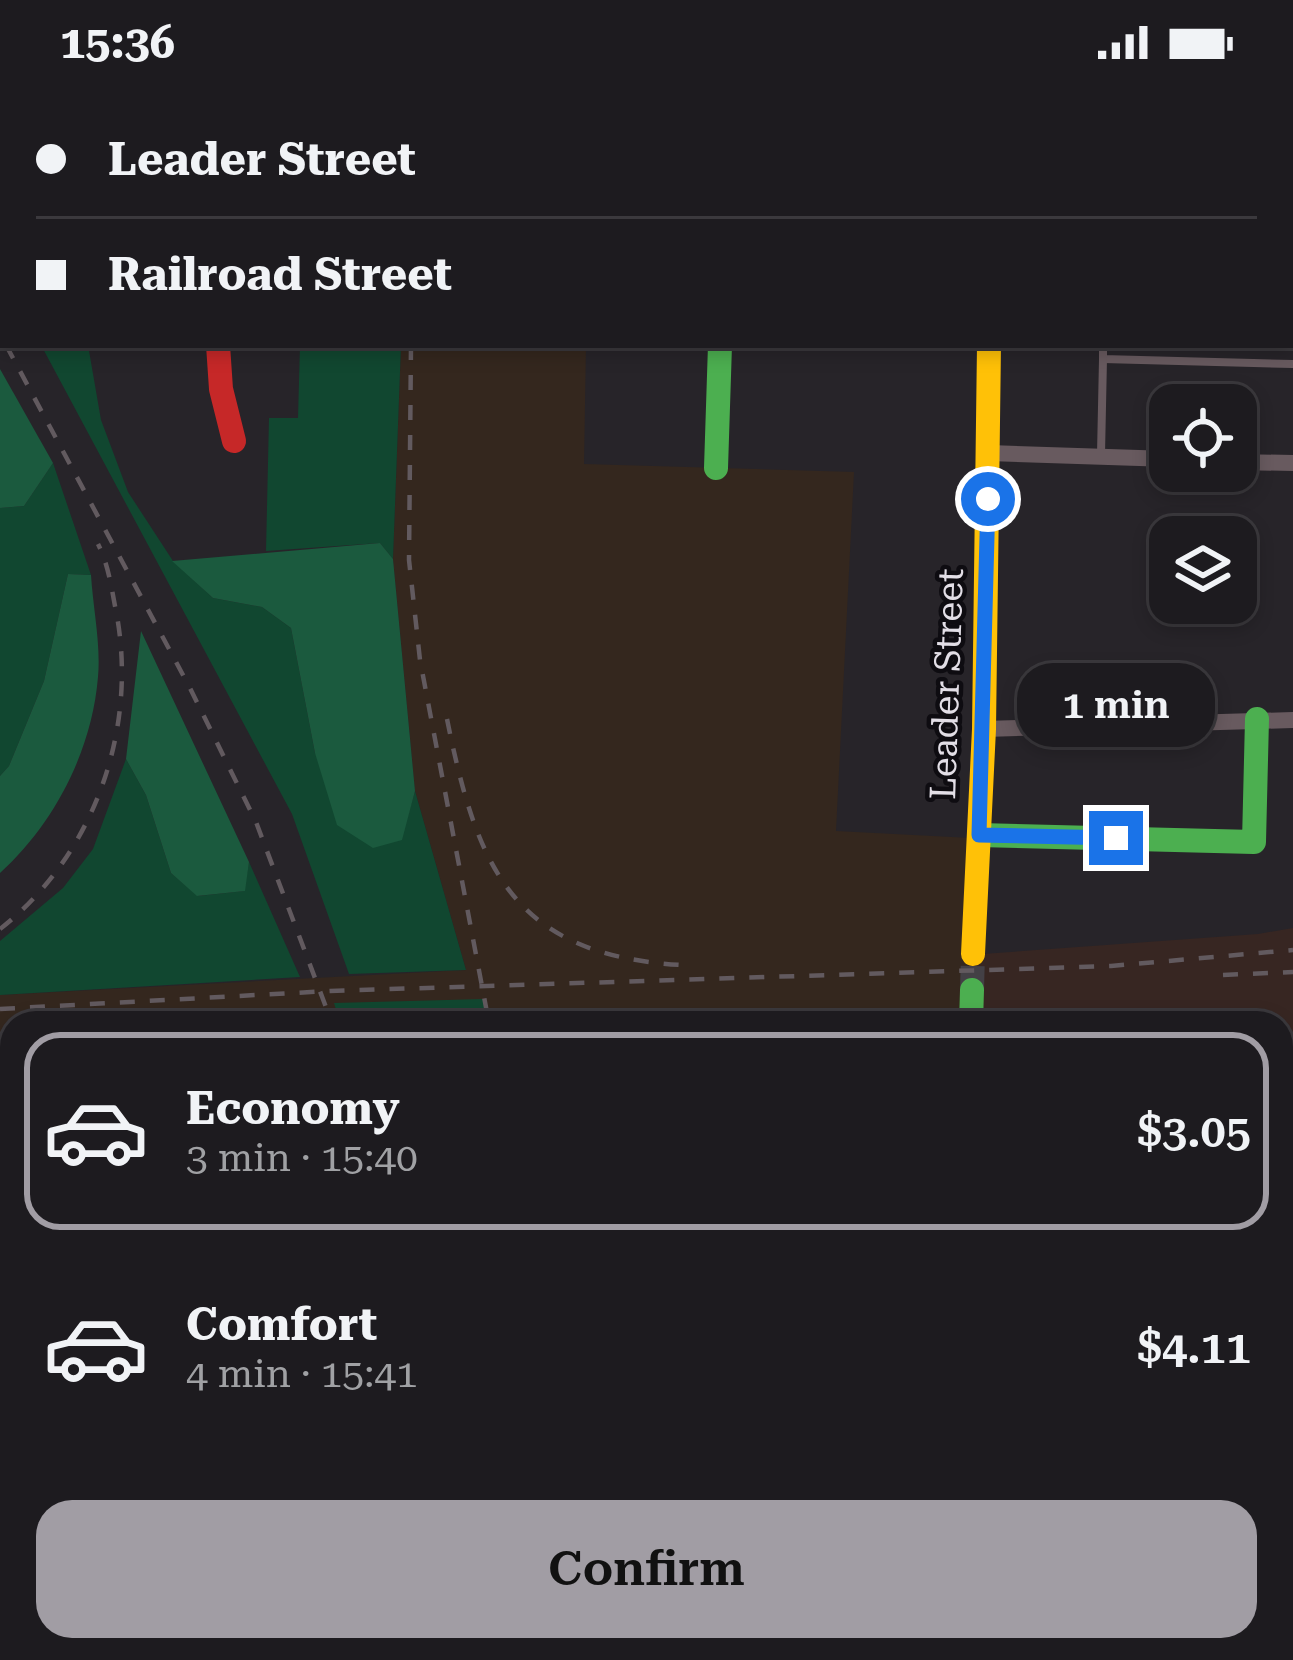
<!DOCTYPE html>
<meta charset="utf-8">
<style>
body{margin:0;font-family:"Roboto Serif",serif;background:#2a282c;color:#f1f3f6;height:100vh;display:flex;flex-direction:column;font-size:45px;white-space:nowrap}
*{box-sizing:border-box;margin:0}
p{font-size:39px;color:#a0a1a4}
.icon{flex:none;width:66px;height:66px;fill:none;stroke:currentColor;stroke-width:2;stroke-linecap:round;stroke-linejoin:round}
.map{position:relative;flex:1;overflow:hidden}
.sheet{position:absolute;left:0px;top:927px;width:1293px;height:651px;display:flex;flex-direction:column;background:#1d1b1f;border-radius:36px 36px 0 0;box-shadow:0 6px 18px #0003,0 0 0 3px #3b393d}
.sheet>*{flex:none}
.top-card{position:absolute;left:0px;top:0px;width:1293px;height:264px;box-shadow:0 6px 18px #0003,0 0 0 3px #3b393d;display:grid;align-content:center;height:264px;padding:0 36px;background:#1d1b1f}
.buttons{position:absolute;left:1149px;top:300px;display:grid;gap:24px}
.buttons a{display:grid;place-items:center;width:108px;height:108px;border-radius:24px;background:#1d1b1f;box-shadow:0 6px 18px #0003,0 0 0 3px #3b393d;font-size:60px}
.end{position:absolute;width:54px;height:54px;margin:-27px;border:15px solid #1a73e8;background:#fff;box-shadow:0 0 0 6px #fff}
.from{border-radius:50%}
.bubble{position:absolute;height:84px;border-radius:36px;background:#1d1b1f;box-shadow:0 6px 18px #0003,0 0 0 3px #3b393d;font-size:39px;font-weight:600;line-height:84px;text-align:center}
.top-card b{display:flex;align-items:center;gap:42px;height:114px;font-size:45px}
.top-card b+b{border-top:3px solid #3b393d}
.top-card i{width:30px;height:30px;background:#f1f3f6}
ul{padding:21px 0 0;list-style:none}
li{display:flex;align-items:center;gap:36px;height:198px;margin:0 24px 18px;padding:0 12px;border:6px solid transparent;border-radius:36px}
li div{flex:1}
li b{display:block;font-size:45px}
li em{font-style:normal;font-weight:600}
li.current{border-color:#a19da4}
li>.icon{width:108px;height:108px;stroke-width:1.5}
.button{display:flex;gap:24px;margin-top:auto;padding:24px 36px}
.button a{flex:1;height:138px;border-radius:36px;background:#a19da4;color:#111;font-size:48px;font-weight:600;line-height:138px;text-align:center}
.status{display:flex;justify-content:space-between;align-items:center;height:84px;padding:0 60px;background:#1d1b1f;direction:ltr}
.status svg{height:33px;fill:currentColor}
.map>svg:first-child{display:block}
.commercial{fill:#372622}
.industrial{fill:#34271e}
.green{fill:#114730}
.forest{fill:#1b5a3e}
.building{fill:#3d3c41;stroke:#555358;stroke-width:3}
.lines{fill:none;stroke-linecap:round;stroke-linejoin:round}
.secondary-tunnel{stroke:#434045;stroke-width:24;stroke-dasharray:24 12;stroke-linecap:butt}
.lane{stroke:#685a5f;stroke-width:8}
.street{stroke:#685a5f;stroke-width:16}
.fast{stroke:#4caf50;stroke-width:24}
.slow{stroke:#ffc107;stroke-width:24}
.jam{stroke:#c62828;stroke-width:24}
.rail{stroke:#625a5f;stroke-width:4.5;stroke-dasharray:15 15;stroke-linecap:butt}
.route{stroke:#1a73e8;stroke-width:15}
.labels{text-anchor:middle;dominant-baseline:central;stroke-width:9;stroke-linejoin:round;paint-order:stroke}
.street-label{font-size:36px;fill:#e2dee6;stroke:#0e0c11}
</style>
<div class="status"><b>15:36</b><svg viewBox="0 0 49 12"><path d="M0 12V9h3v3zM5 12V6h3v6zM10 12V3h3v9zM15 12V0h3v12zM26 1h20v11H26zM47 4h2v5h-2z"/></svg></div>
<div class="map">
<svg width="1293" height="1576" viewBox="0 0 1293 1576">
<rect width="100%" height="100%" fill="#272429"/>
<path class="commercial" d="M 1293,844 L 1293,1373 L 1281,1373 L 1281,939 L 966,939 L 968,871 L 1258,850 Z"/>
<g class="industrial">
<path d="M 280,0 L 540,0 L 280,3 Z"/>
<path d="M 401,261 L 586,261 L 584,380 L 854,388 L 836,747 L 971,754 L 966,939 L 12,939 L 12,1566 L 599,1566 L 599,1576 L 0,1576 L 0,911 L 466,886 L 415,707 L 393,475 Z"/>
</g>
<g class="green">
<path d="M 41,261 L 88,261 L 101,336 L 128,408 L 173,477 L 213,514 L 262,523 L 291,544 L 315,669 L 401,756 L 415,707 L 466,886 L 349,890 L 292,730 Z"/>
<path d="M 300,261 L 401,261 L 393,475 L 380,459 L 266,467 L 269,334 L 298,334 Z"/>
<path d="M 53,379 L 91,491 L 68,490 L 44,597 L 9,682 L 0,692 L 0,424 L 24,422 Z"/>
<path d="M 126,675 L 146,711 L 171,789 L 198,812 L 244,807 L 249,778 L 300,893 L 0,911 L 0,857 L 63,804 L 93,765 Z"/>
<path d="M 484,915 L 489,939 L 340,939 L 334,919 Z"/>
</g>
<g class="forest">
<path d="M 0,285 L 53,379 L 24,422 L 0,424 Z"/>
<path d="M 380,459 L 393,475 L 415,707 L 402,756 L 373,764 L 337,741 L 315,669 L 291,544 L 262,523 L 213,514 L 172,477 Z"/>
<path d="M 68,490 L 91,491 C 93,524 101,561 98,593 C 92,667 54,740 0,789 L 0,692 L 9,682 L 44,597 Z"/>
<path d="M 141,547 L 249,778 L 245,807 L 197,812 L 171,789 L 146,711 L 126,675 Z"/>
</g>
<path class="building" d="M 0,1190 L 12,1191 L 12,1576 L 0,1576 Z"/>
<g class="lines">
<path class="secondary-tunnel" d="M 972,906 L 973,870"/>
<g class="lane">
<path d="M 198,0 L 205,3"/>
<path d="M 869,0 L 869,3"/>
<path d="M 659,3 L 659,0"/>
<path d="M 1127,3 L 1127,0"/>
<path d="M 1290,32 L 1293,32"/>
<path d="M 1103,261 L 1103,275 L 1293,280"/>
<path d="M 1101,370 L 1103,275"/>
<path d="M 737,1576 L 737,1566"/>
<path d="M 1002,1576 L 1002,1566"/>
<path d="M 1256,1576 L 1256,1566"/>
</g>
<g class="street">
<path d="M 1259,0 L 1259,3"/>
<path d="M 73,3 L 73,0"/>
<path d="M 287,3 L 287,0"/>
<path d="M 532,3 L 532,0"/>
<path d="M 782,3 L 782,0"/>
<path d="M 993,3 L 993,0"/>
<path d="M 0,110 L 3,111"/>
<path d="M 1290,148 L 1293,148"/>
<path d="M 989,369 L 1170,375"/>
<path d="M 1236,378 L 1293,379"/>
<path d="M 984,645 L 1293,636"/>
<path d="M 1281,1373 L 1293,1373"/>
<path d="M 1281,1484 L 1284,1527"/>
<path d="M 602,1576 L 602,1566"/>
<path d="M 873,1576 L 873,1566"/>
</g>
<g class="fast">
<path d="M 716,384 L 720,261"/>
<path d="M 979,751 L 1254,758 L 1257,635"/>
<path d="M 971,939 L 972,906"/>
<path d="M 1281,1206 L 1293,1206"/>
<path d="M 1128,1576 L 1129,1566"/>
</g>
<g class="slow">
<path d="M 973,870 L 984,645 L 989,261"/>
<path d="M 0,1123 L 12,1124"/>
</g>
<g class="jam">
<path d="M 218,261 L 221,305 L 234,357"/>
<path d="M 1281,1527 L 1293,1527"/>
</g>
<g class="rail">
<path d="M 419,3 L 419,0"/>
<path d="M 438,3 L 439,0"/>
<path d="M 0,230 L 3,236"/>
<path d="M 6,261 L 190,604 L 256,738 L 332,939"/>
<path d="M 411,261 L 409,476 L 420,576 L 489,939"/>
<path d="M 447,635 C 477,783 512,871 681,881"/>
<path d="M 0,845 C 96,770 140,640 115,522 C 111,501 108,480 98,460"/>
<path d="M 1223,891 L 1293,888"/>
<path d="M 0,925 L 330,907 L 1111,882 L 1293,866"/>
<path d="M 424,1576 L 425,1566"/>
<path d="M 464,1576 L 466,1566"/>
</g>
</g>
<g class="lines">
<path class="route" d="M 988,415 L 979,751 L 1116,754"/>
</g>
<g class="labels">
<g class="street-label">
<text transform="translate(947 600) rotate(-88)">Leader Street</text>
</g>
</g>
</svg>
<div class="buttons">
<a><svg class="icon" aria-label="locate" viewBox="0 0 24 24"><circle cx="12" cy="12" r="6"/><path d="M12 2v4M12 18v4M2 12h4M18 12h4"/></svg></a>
<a><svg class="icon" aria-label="layers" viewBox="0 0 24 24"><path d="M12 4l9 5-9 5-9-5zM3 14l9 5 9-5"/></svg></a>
</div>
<i class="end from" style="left:988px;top:415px"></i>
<i class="end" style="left:1116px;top:754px"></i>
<div class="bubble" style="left:1017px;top:579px;width:198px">1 min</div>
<div class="top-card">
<b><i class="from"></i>Leader Street</b>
<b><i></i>Railroad Street</b>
</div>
<section class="sheet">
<ul>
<li class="current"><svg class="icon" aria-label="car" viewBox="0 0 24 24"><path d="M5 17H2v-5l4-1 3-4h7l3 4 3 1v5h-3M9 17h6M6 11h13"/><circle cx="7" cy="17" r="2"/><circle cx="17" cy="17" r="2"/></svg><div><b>Economy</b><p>3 min · 15:40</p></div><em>$3.05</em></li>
<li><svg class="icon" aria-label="car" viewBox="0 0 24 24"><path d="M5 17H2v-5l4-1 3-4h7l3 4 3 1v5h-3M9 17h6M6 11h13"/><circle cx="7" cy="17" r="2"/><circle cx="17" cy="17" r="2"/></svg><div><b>Comfort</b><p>4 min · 15:41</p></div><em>$4.11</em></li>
</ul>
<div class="button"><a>Confirm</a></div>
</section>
</div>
